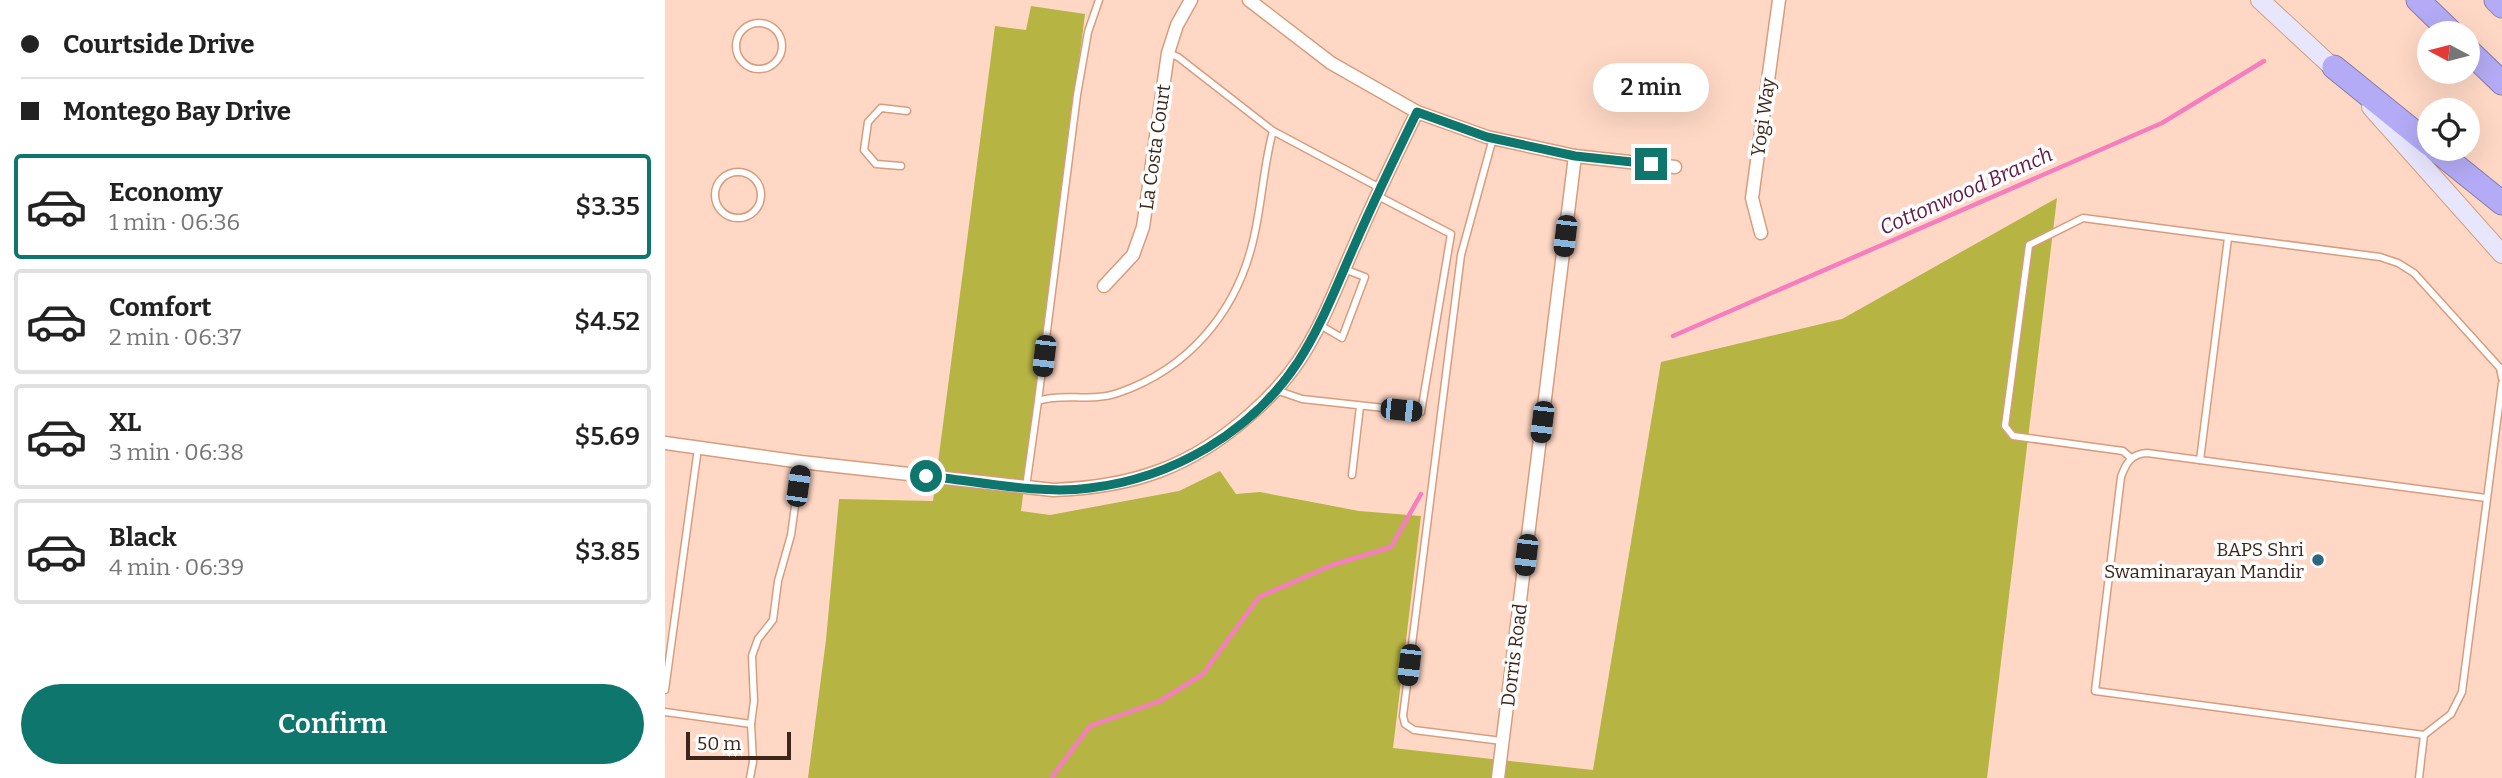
<!DOCTYPE html>
<meta charset="utf-8">
<style>
body{margin:0;font-family:Bitter,serif;background:#f2f2f2;color:#222;height:100vh;display:flex;flex-direction:column;font-size:26px;white-space:nowrap}
*{box-sizing:border-box;margin:0}
p{font-size:23px;color:#767676}
.icon{flex:none;width:38px;height:38px;fill:none;stroke:currentColor;stroke-width:2;stroke-linecap:round;stroke-linejoin:round}
.map{position:relative;flex:1;overflow:hidden}
.sheet{display:flex;flex-direction:column;background:#fff;width:665px}
.sheet>*{flex:none}
.guide{display:grid;align-content:center;height:154px;padding:0 21px;background:#fff}
.needle{width:46px;rotate:277deg}
.fabs{position:absolute;left:1752px;top:21px;display:grid;gap:14px}
.fabs a{display:grid;place-items:center;width:63px;height:63px;border-radius:50%;background:#fff;box-shadow:0 7px 28px #0002;font-size:35px}
.scale{position:absolute;left:21px;bottom:18px;width:105px;box-sizing:border-box;padding-left:7px;border:4px solid #3d2619;border-top:0;font-size:19px;line-height:24px;white-space:nowrap;color:#3d2619;-webkit-text-stroke:5px #fff;paint-order:stroke}
.end{position:absolute;width:32px;height:32px;margin:-16px;border:9px solid #0f766e;background:#fff;box-shadow:0 0 0 4px #fff}
.from{border-radius:50%}
.bubble{position:absolute;height:49px;border-radius:24px;background:#fff;box-shadow:0 7px 28px #0002;font-size:23px;font-weight:600;line-height:49px;text-align:center}
.car{position:absolute;width:21px;height:42px;margin:-21px -10px;border-radius:9px;box-shadow:0 0 5px 2px #0007;background:linear-gradient(#222 24%,#8ab4d8 0 40%,#222 0 76%,#8ab4d8 0 86%,#222 0)}
.guide b{display:flex;align-items:center;gap:24px;height:66px;font-size:26px}
.guide b+b{border-top:2px solid #e0e0e0}
.guide i{width:18px;height:18px;background:#222}
ul{padding:0;list-style:none}
li{display:flex;align-items:center;gap:21px;height:105px;margin:0 14px 10px;padding:0 7px;border:4px solid #e0e0e0;border-radius:7px}
li div{flex:1}
li b{display:block;font-size:26px}
li em{font-style:normal;font-weight:600}
li.on{border-color:#0f766e}
li>.icon{width:63px;height:63px;stroke-width:1.5}
.primary-button{display:flex;gap:14px;margin-top:auto;padding:14px 21px}
.primary-button a{flex:1;height:80px;border-radius:42px;background:#0f766e;color:#fff;font-size:28px;font-weight:600;line-height:80px;text-align:center}
main{display:flex;flex:1;min-height:0}
.map>svg:first-child{display:block}
.green{fill:#b6b443}
.lines{fill:none;stroke-linecap:round;stroke-linejoin:round}
.stream{stroke:#f57ebe;stroke-width:4.5}
.lane-casing{stroke:#d89c7d;stroke-width:9}
.street-casing{stroke:#d89c7d;stroke-width:15}
.secondary-casing{stroke:#d89c7d;stroke-width:20}
.highway-casing{stroke:#8a7ca8;stroke-width:25}
.lane{stroke:#fff;stroke-width:6}
.street{stroke:#fff;stroke-width:12}
.secondary{stroke:#e8e6fc;stroke-width:18}
.highway{stroke:#b3abf5;stroke-width:23}
.route{stroke:#0f766e;stroke-width:9}
.poi-dot{fill:#2d6780;stroke:#fff;stroke-width:2.5}
.labels{text-anchor:middle;dominant-baseline:central;stroke-width:7;stroke-linejoin:round;paint-order:stroke}
.street-label{font-size:19px;fill:#3d2619;stroke:#fff}
.poi-label{font-size:19px;fill:#3d2619;stroke:#fff;text-anchor:end}
.water-label{font-size:21px;font-style:italic;fill:#621944;stroke:#fff}
</style>
<main>
<section class="sheet">
<div class="guide">
<b><i class="from"></i>Courtside Drive</b>
<b><i></i>Montego Bay Drive</b>
</div>
<ul>
<li class="on"><svg class="icon" aria-label="car" viewBox="0 0 24 24"><path d="M5 17H2v-5l4-1 3-4h7l3 4 3 1v5h-3M9 17h6M6 11h13"/><circle cx="7" cy="17" r="2"/><circle cx="17" cy="17" r="2"/></svg><div><b>Economy</b><p>1 min · 06:36</p></div><em>$3.35</em></li>
<li><svg class="icon" aria-label="car" viewBox="0 0 24 24"><path d="M5 17H2v-5l4-1 3-4h7l3 4 3 1v5h-3M9 17h6M6 11h13"/><circle cx="7" cy="17" r="2"/><circle cx="17" cy="17" r="2"/></svg><div><b>Comfort</b><p>2 min · 06:37</p></div><em>$4.52</em></li>
<li><svg class="icon" aria-label="car" viewBox="0 0 24 24"><path d="M5 17H2v-5l4-1 3-4h7l3 4 3 1v5h-3M9 17h6M6 11h13"/><circle cx="7" cy="17" r="2"/><circle cx="17" cy="17" r="2"/></svg><div><b>XL</b><p>3 min · 06:38</p></div><em>$5.69</em></li>
<li><svg class="icon" aria-label="car" viewBox="0 0 24 24"><path d="M5 17H2v-5l4-1 3-4h7l3 4 3 1v5h-3M9 17h6M6 11h13"/><circle cx="7" cy="17" r="2"/><circle cx="17" cy="17" r="2"/></svg><div><b>Black</b><p>4 min · 06:39</p></div><em>$3.85</em></li>
</ul>
<div class="primary-button"><a>Confirm</a></div>
</section>
<div class="map">
<svg width="1837" height="778" viewBox="0 0 1837 778">
<rect width="100%" height="100%" fill="#ffd8c5"/>
<path class="green" d="M 366,6 L 420,14 L 356,511 L 385,515 L 514,491 L 555,471 L 571,494 L 595,492 L 694,511 L 756,516 L 728,748 L 928,770 L 996,362 L 1177,319 L 1392,198 L 1322,778 L 143,778 L 161,640 L 174,499 L 268,501 L 330,26 L 361,30 Z"/>
<g class="lines">
<g class="stream">
<path d="M 1008,336 L 1497,123 L 1599,61"/>
<path d="M 386,778 L 425,726 L 495,701 L 538,674 L 594,597 L 667,565 L 726,547 L 756,494"/>
</g>
<g class="lane-casing">
<g id="lane">
<circle cx="94" cy="46" r="23"/>
<path d="M 503,53 L 513,57 L 608,131"/>
<path d="M 828,138 L 796,255 L 738,716 L 740,724 L 749,730 L 837,741"/>
<path d="M 236,166 L 211,164 L 199,150 L 203,122 L 216,108 L 242,111"/>
<circle cx="73" cy="195" r="23"/>
<path d="M 655,325 L 677,338 L 700,277 L 679,269"/>
<path d="M 611,390 L 637,399 L 756,412 L 786,234 L 713,196"/>
<path d="M 373,401 L 412,95 L 423,32 L 434,0"/>
<path d="M 1466,458 L 1458,451 L 1348,436 L 1340,426 L 1364,245 L 1418,218 L 1715,257 L 1733,263 L 1749,273 L 1835,368 L 1837,378"/>
<path d="M 1535,460 L 1563,238"/>
<path d="M 687,475 L 695,406"/>
<path d="M 361,487 L 373,401 C 396,393 427,402 453,393 C 523,369 571,313 588,241 C 597,205 598,167 608,131 L 715,188"/>
<path d="M 0,690 L 33,448"/>
<path d="M 0,712 L 86,724"/>
<path d="M 1759,735 L 1786,714 L 1797,692 L 1837,383"/>
<path d="M 85,778 L 88,762 L 86,724 L 89,701 L 87,656 L 93,639 L 108,620 L 113,581 L 126,535 L 136,462"/>
<path d="M 1754,778 L 1759,735 L 1430,691 L 1456,477 C 1461,463 1466,454 1482,453 L 1821,498"/>
</g>
</g>
<g class="street-casing">
<g id="street">
<path d="M 584,0 L 666,63 L 752,112 L 822,137 L 910,156 L 1010,167"/>
<path d="M 1096,233 L 1087,198 L 1114,0"/>
<path d="M 439,286 L 468,255 L 478,227 L 503,53 L 512,25 L 526,0"/>
<path d="M 0,443 L 136,462 L 388,490 C 469,487 527,467 587,413 C 604,398 620,381 633,362 C 658,325 673,282 691,242 C 710,198 731,155 752,112"/>
<path d="M 833,778 L 910,156"/>
</g>
</g>
<g class="secondary-casing">
<g id="secondary">
<path d="M 1595,0 L 1677,76"/>
<path d="M 1706,107 L 1837,254"/>
</g>
</g>
<g class="highway-casing">
<g id="highway">
<path d="M 1753,0 L 1787,33"/>
<path d="M 1831,0 L 1837,6"/>
<path d="M 1802,49 L 1837,83"/>
<path d="M 1669,67 L 1764,144"/>
<path d="M 1770,149 L 1837,203"/>
</g>
</g>
<use href="#lane" class="lane"/>
<use href="#street" class="street"/>
<use href="#secondary" class="secondary"/>
<use href="#highway" class="highway"/>
</g>
<g class="lines">
<path class="route" d="M 261,476 C 312,481 375,495 425,488 C 508,478 587,432 633,362 C 657,325 673,282 691,242 C 710,198 731,155 752,112 L 822,137 L 910,156 L 986,164"/>
</g>
<circle class="poi-dot" cx="1653" cy="560" r="7"/>
<g class="labels">
<g class="street-label">
<text transform="translate(1098 117) rotate(-82)">Yogi Way</text>
<text transform="translate(490 147) rotate(-82)">La Costa Court</text>
<text transform="translate(849 655) rotate(-83)">Dorris Road</text>
</g>
<g class="poi-label">
<text x="1639" y="549">BAPS Shri<tspan x="1639" dy="22">Swaminarayan Mandir</tspan></text>
</g>
<g class="water-label">
<text transform="translate(1301 191) rotate(-24)">Cottonwood Branch</text>
</g>
</g>
</svg>
<div class="fabs">
<a><svg class="needle" viewBox="-14 -14 28 28"><path d="M0-13l5 13h-10z" fill="#e53935"/><path d="M0 13l5-13h-10z" fill="#767676"/></svg></a>
<a><svg class="icon" aria-label="locate" viewBox="0 0 24 24"><circle cx="12" cy="12" r="6"/><path d="M12 2v4M12 18v4M2 12h4M18 12h4"/></svg></a>
</div>
<div class="scale">50 m</div>
<i class="end from" style="left:261px;top:476px"></i>
<i class="end" style="left:986px;top:164px"></i>
<div class="bubble" style="left:928px;top:63px;width:116px">2 min</div>
<i class="car" style="left:900px;top:236px;rotate:187deg"></i>
<i class="car" style="left:379px;top:356px;rotate:187deg"></i>
<i class="car" style="left:736px;top:410px;rotate:96deg"></i>
<i class="car" style="left:877px;top:422px;rotate:187deg"></i>
<i class="car" style="left:133px;top:486px;rotate:8deg"></i>
<i class="car" style="left:861px;top:555px;rotate:187deg"></i>
<i class="car" style="left:744px;top:665px;rotate:187deg"></i>
</div>
</main>
